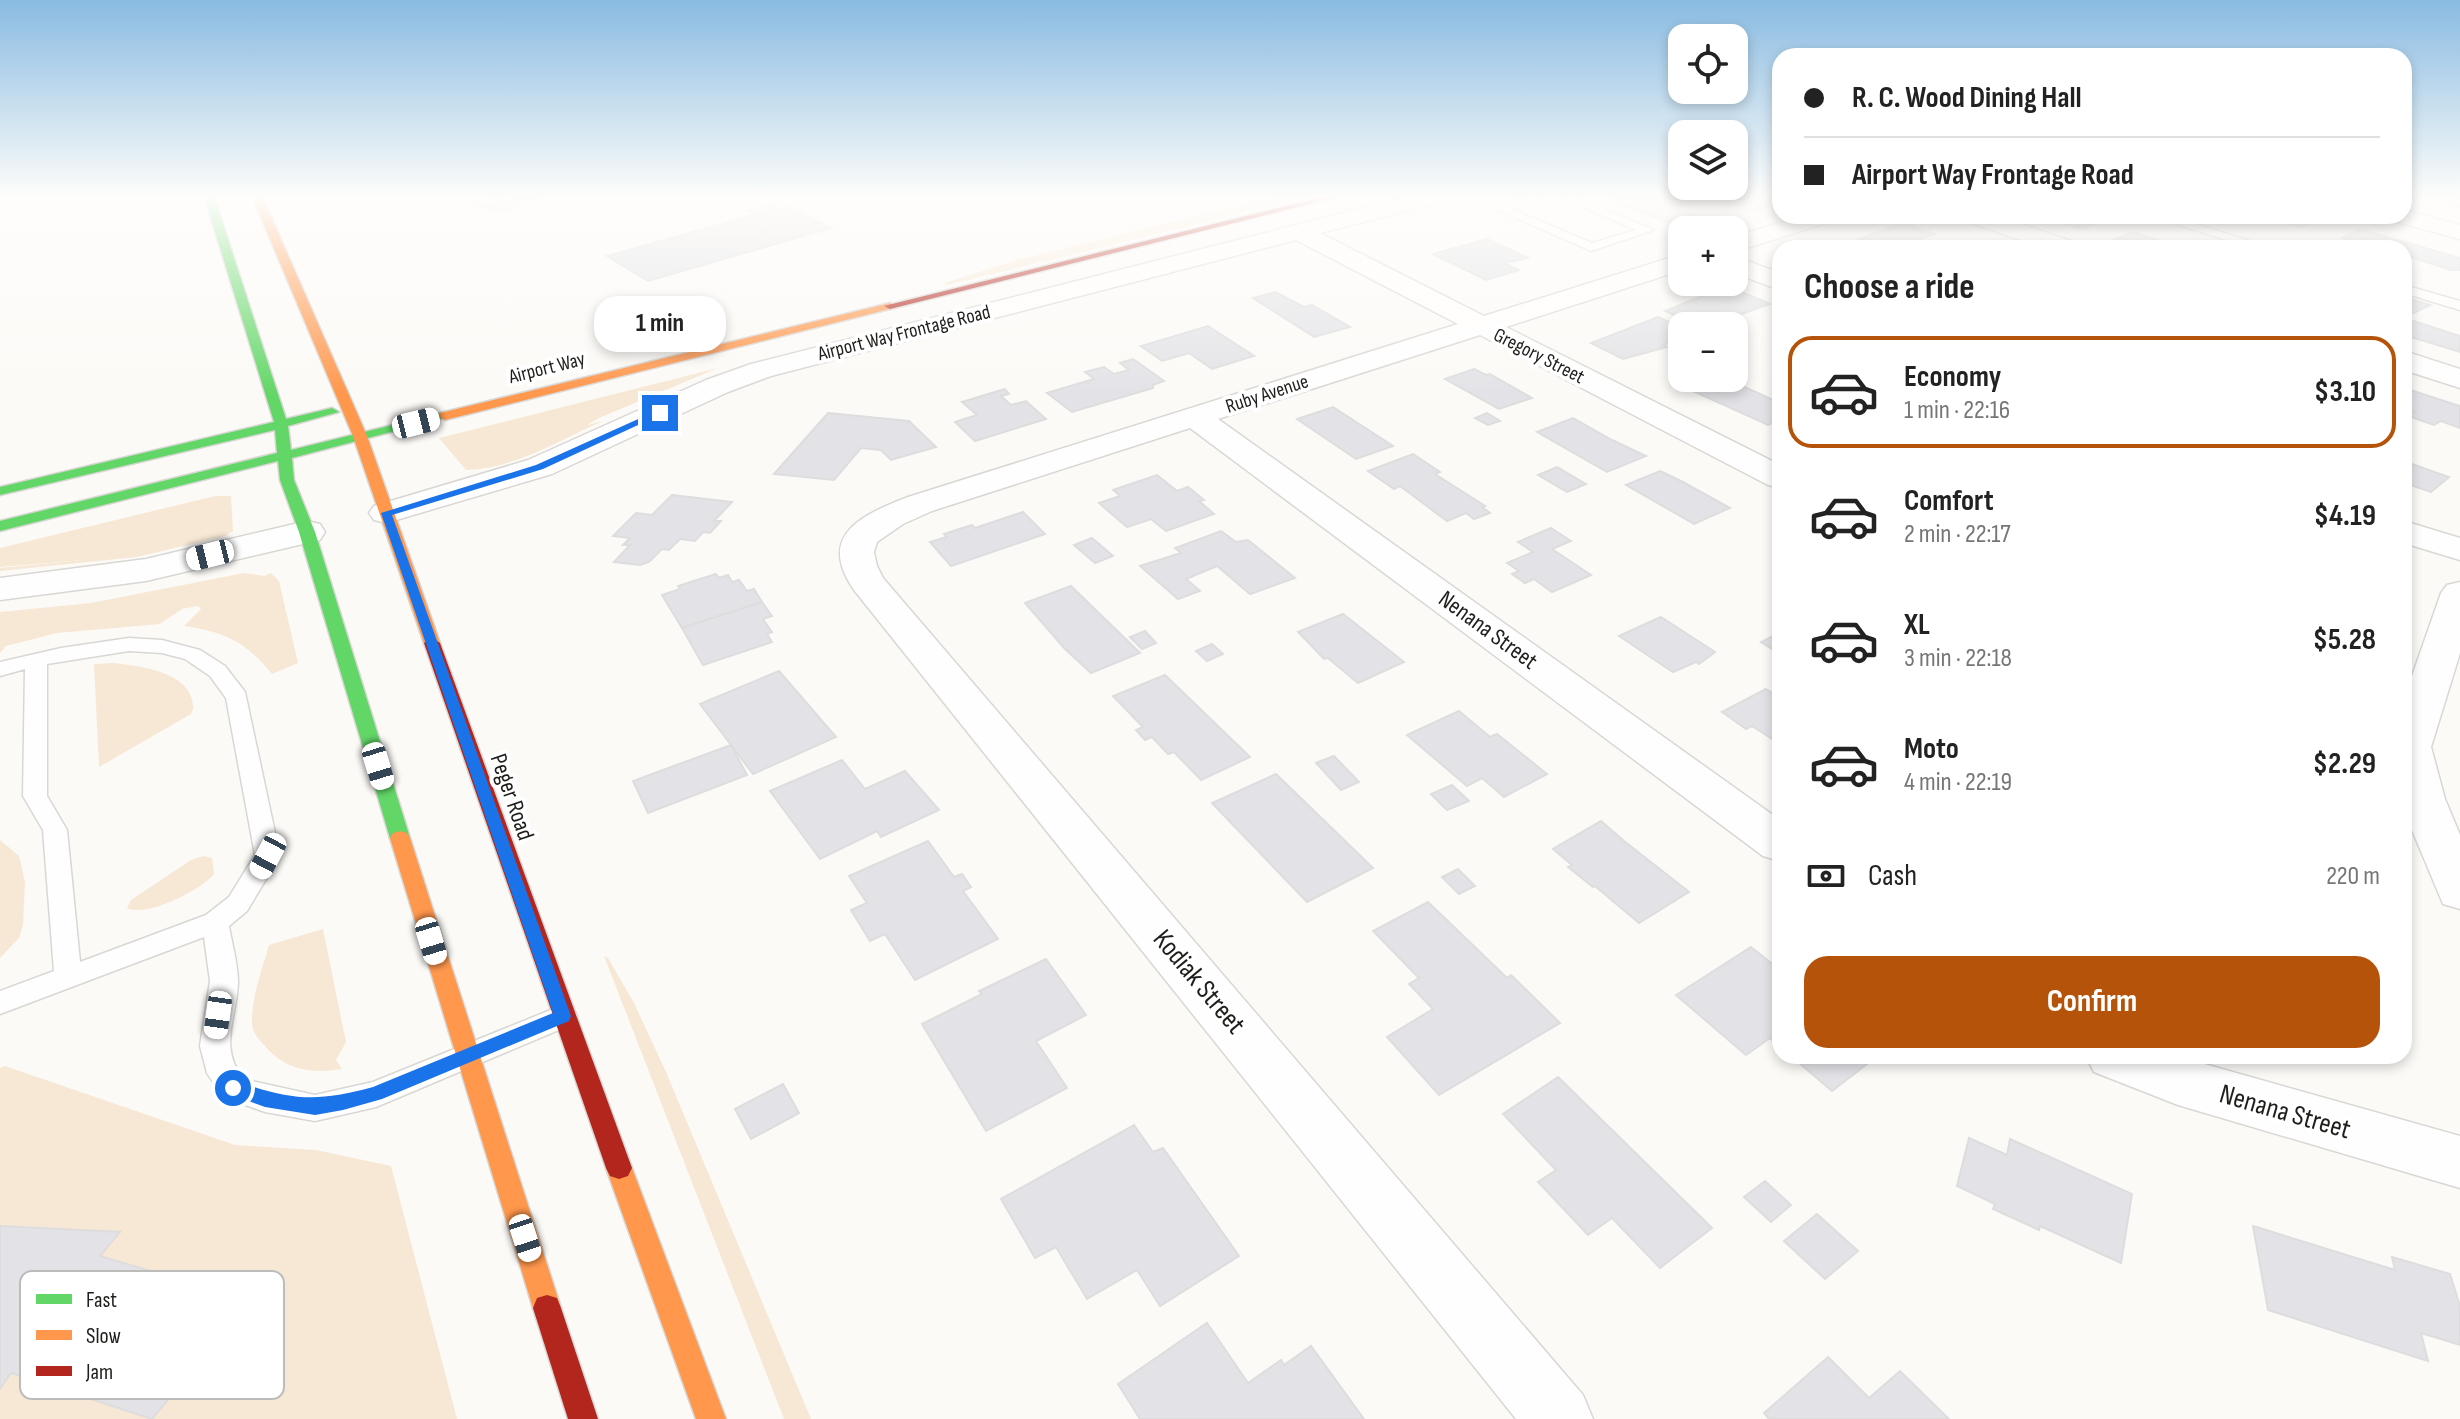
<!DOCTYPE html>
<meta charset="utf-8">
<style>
body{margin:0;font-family:"Sofia Sans Condensed",sans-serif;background:#f2f2f2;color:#222;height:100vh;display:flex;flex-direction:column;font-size:30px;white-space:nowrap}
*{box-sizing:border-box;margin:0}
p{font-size:26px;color:#767676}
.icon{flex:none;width:44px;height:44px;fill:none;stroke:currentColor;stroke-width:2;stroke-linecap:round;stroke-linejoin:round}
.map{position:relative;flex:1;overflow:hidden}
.drawer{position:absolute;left:1772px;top:240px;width:640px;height:824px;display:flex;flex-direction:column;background:#fff;border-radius:24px;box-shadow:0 4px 12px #0003}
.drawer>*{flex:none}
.banner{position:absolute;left:1772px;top:48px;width:640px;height:176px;border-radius:24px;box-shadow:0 4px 12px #0003;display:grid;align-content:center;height:176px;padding:0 32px;background:#fff}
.fabs{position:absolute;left:1668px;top:24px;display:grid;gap:16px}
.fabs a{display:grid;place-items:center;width:80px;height:80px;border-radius:16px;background:#fff;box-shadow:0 4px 12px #0003;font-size:40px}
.end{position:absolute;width:36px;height:36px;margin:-18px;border:10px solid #1a73e8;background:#fff;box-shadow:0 0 0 4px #fff}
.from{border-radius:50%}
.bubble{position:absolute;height:56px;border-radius:24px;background:#fff;box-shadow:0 4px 12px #0003;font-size:26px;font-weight:700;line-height:56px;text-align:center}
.car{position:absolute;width:24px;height:48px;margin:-24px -12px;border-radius:10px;box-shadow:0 0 6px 2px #0007;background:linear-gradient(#fff 24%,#345 0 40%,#fff 0 76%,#345 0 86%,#fff 0)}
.banner b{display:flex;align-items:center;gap:28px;height:76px;font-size:30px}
.banner b+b{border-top:2px solid #e0e0e0}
.banner i{width:20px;height:20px;background:#222}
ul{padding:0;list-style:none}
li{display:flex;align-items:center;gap:24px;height:112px;margin:0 16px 12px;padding:0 16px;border:4px solid transparent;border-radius:24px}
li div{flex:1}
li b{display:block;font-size:30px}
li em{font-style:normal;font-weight:700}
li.current{border-color:#b45309}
li>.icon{width:72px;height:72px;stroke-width:1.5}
h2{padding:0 32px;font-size:36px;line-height:96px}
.pay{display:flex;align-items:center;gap:20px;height:88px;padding:0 32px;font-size:30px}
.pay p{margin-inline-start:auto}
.button{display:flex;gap:16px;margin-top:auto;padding:16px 32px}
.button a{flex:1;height:92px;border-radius:24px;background:#b45309;color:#fff;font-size:32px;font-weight:700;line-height:92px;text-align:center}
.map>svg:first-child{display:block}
.green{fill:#f7e8d5}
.building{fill:#e3e2e6;stroke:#deddde;stroke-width:2}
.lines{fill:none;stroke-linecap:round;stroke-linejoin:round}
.lane-casing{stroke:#d9d7d4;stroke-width:3}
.street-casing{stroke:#d9d7d4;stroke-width:3}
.fast-casing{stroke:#d9d7d4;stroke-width:3}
.slow-casing{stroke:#d9d7d4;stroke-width:3}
.jam-casing{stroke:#d9d7d4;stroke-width:3}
.lane{fill:#fffefe;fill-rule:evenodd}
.street{fill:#fffefe;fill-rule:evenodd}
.fast{fill:#63d668;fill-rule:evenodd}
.slow{fill:#ff974d;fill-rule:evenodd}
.jam{fill:#b3261e;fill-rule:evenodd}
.route{fill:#1a73e8}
.labels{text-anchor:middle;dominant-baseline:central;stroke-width:8;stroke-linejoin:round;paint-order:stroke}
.far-street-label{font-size:20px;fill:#201e1b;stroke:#fff}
.street-label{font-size:24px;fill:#201e1b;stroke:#fff}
.near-street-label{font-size:28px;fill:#201e1b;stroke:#fff}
.key{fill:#fff;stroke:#bcbcbb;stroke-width:2}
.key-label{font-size:22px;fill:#201e1b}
</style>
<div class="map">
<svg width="2460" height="1419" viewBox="0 0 2460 1419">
<rect width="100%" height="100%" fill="#fcfaf7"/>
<g class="green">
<path d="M 1279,196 L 1311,196 L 948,285 L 944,283 L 1017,260 Z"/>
<path d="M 718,368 L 599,418 L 587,425 L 603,421 C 559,440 515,469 466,470 L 439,438 Z"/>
<path d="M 215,496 L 231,496 L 233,531 L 225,536 L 137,557 L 0,571 L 0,568 L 83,560 L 0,567 L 0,548 Z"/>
<path d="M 244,573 L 264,576 L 271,573 L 279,581 L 298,663 L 272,674 C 246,642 225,632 184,626 L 201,609 L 198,606 L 182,609 L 160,624 L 57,633 L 6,646 L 0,653 L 0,612 L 91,603 Z"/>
<path d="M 113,663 C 141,666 194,672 193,709 L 191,714 L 99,767 L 94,664 Z"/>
<path d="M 0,840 L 19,856 L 25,882 L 23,925 L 19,938 L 0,958 Z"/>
<path d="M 203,856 L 212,858 L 214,874 C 201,890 146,918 127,908 L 131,900 L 191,860 Z"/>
<path d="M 323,929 L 346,1042 L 336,1060 L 342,1069 C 310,1074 285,1070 264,1045 C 258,1039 253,1033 252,1024 C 251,998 262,970 269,945 Z"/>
<path d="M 604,956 L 608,958 L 634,1003 L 666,1072 L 811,1419 L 784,1419 Z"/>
<path d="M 5,1066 L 235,1145 L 316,1150 L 391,1166 L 457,1419 L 0,1419 L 0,1068 Z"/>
</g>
<g class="building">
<path d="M 491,196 L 541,196 L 506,211 L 470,205 Z"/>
<path d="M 1599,196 L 1778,196 L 1767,199 L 1778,203 L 1688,230 Z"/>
<path d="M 2418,196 L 2460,196 L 2460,207 Z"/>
<path d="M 770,205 L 779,209 L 789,207 L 831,228 L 648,281 L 607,256 L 757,214 L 749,210 Z"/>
<path d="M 2039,216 L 2080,216 L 2100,222 L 2081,229 Z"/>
<path d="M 2294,217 L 2312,223 L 2300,227 L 2280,221 Z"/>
<path d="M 1904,223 L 1935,234 L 1894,248 L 1885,248 L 1859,239 Z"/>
<path d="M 2359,229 L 2460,258 L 2460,270 L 2451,270 L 2404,255 L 2404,248 L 2378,248 L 2342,238 Z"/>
<path d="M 2133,232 L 2182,248 L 2134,248 L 2113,240 Z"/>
<path d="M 1487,239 L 1528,258 L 1504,263 L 1519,270 L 1486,280 L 1433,254 Z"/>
<path d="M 1737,290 L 1770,304 L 1733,317 L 1739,319 L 1720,326 L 1699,326 L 1665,311 L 1704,295 L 1712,298 Z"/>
<path d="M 1275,292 L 1304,307 L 1312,305 L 1350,327 L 1314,337 L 1253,298 Z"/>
<path d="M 2404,297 L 2430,305 L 2414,313 L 2404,310 Z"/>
<path d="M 1658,317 L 1682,328 L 1682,337 L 1663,345 L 1667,347 L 1623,359 L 1591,343 Z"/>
<path d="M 2404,318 L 2460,336 L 2460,352 L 2408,336 L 2404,334 Z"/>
<path d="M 1208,326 L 1254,356 L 1212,369 L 1189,353 L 1162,361 L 1141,346 Z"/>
<path d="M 1133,359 L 1164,381 L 1153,385 L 1153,388 L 1072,412 L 1047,393 L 1094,379 L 1085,372 L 1104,367 L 1114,374 L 1129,370 L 1120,363 Z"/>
<path d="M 1474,369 L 1486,375 L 1490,374 L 1532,398 L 1499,409 L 1445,379 Z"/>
<path d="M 1725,378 L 1780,403 L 1780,420 L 1768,425 L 1693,391 Z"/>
<path d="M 2404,388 L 2460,406 L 2460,428 L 2441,421 L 2434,425 L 2408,416 L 2415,412 L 2404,408 Z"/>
<path d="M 1005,389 L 1009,394 L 1001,396 L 1011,405 L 1026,401 L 1046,419 L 975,441 L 955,422 L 977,415 L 962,402 Z"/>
<path d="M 1333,407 L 1393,446 L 1356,459 L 1297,419 Z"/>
<path d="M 828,413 L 909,421 L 936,447 L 891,460 L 881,450 L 861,448 L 834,480 L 774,474 Z"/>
<path d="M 1487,413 L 1500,421 L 1488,425 L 1475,418 Z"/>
<path d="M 1573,418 L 1612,440 L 1646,456 L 1607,472 L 1537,432 Z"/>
<path d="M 1413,454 L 1440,472 L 1435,474 L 1485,506 L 1482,507 L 1490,513 L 1474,519 L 1466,513 L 1447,521 L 1400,486 L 1394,489 L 1368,471 Z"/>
<path d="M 2404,460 L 2409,463 L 2449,477 L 2431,492 L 2404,483 Z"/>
<path d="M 1557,467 L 1586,484 L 1567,492 L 1538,475 Z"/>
<path d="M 1660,471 L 1681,481 L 1730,508 L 1694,524 L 1626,485 Z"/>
<path d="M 1157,475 L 1177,491 L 1188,487 L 1204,500 L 1199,501 L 1214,514 L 1166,531 L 1151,519 L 1127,527 L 1099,503 L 1120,496 L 1113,490 Z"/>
<path d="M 672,495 L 732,502 L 714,521 L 721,521 L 710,533 L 703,532 L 695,541 L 680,539 L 669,550 L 662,549 L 649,562 L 640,565 L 614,562 L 630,545 L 623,545 L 630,538 L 613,536 L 636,513 L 652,515 Z"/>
<path d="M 1023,512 L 1045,534 L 951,566 L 930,542 L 947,537 L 944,534 L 972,525 L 975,528 Z"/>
<path d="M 1551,528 L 1571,541 L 1552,549 L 1591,575 L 1552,592 L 1534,579 L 1525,583 L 1512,574 L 1519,571 L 1507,563 L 1533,552 L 1518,542 Z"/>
<path d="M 1221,531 L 1236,542 L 1248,540 L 1295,578 L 1250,594 L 1217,566 L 1186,579 L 1200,591 L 1178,599 L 1140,566 L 1181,553 L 1175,548 Z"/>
<path d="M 1092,538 L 1113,556 L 1095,563 L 1074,545 Z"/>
<path d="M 716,574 L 719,578 L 728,575 L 732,582 L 739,580 L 747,591 L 754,589 L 762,602 L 682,628 L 662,595 L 680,589 L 678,586 Z"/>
<path d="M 1071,586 L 1140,653 L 1091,673 L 1065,649 L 1025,603 Z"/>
<path d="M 762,602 L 772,616 L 763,619 L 772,632 L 767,634 L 772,642 L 703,665 L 682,628 Z"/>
<path d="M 1343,614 L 1347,617 L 1404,662 L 1358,683 L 1328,658 L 1324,659 L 1298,632 Z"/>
<path d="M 1661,617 L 1715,652 L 1699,664 L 1696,662 L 1673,672 L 1619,636 Z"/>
<path d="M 1145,631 L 1156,643 L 1142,649 L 1130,637 Z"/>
<path d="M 1775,635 L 1780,638 L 1780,654 L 1761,642 Z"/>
<path d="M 1212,644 L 1223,654 L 1207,661 L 1196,651 Z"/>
<path d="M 779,671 L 836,737 L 753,774 L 700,704 Z"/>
<path d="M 1165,675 L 1250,757 L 1201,780 L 1174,752 L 1168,754 L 1152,737 L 1145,740 L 1136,730 L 1143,727 L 1113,696 Z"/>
<path d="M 1766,689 L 1780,698 L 1780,744 L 1752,726 L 1746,729 L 1722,712 Z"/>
<path d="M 1459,711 L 1490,737 L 1497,734 L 1547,774 L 1504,797 L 1482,778 L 1467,786 L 1407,735 Z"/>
<path d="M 731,745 L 747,775 L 648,813 L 633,781 Z"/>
<path d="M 1334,756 L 1359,782 L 1341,790 L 1316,763 Z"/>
<path d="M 842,760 L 865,789 L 905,771 L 939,810 L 881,837 L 877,831 L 820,859 L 770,791 Z"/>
<path d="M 1276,774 L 1373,868 L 1307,902 L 1212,803 Z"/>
<path d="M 1452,785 L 1469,801 L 1447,810 L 1431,794 Z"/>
<path d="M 1601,821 L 1624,841 L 1689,892 L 1639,923 L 1595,886 L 1593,887 L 1568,867 L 1572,865 L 1553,849 Z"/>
<path d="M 928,841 L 954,877 L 962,874 L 971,887 L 963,891 L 998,939 L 915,980 L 885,934 L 870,941 L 851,910 L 867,903 L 849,876 Z"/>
<path d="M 1458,869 L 1475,886 L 1459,894 L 1442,877 Z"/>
<path d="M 1428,902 L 1507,978 L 1511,975 L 1560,1023 L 1439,1095 L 1387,1037 L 1433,1009 L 1409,984 L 1419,978 L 1373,931 Z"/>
<path d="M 1751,947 L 1780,970 L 1780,1047 L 1770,1038 L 1746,1055 L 1676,995 Z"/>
<path d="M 1046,959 L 1086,1015 L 1036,1041 L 1067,1088 L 986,1131 L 922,1024 L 982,994 L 979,991 Z"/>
<path d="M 1791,1056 L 1886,1056 L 1879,1061 L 1875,1058 L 1832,1091 Z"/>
<path d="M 1558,1077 L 1712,1228 L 1660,1268 L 1612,1218 L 1588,1235 L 1538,1182 L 1556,1170 L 1503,1114 Z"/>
<path d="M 783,1084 L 799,1113 L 751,1139 L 735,1109 Z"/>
<path d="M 1134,1125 L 1153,1152 L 1163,1148 L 1239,1256 L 1160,1306 L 1137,1270 L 1087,1299 L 1056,1247 L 1035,1258 L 1001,1199 Z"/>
<path d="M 1969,1138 L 2007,1155 L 2010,1139 L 2132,1194 L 2121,1263 L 2040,1226 L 2039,1230 L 1993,1209 L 1995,1204 L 1957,1186 Z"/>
<path d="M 1765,1181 L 1791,1205 L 1771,1222 L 1744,1197 Z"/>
<path d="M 1817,1214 L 1858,1251 L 1825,1279 L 1784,1241 Z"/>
<path d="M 0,1226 L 120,1232 L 100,1256 L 208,1288 L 192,1304 L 238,1316 L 152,1419 L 11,1373 L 0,1389 Z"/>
<path d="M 2253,1226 L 2395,1270 L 2392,1257 L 2450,1274 L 2460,1306 L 2460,1345 L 2421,1333 L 2428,1361 L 2268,1310 Z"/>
<path d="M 1207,1323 L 1248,1383 L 1281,1360 L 1284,1365 L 1311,1346 L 1364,1419 L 1140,1419 L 1118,1384 Z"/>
<path d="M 1828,1357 L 1869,1398 L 1900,1371 L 1949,1419 L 1769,1419 L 1764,1413 Z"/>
</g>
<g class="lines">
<g class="lane-casing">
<g id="lane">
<path d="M 1531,196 L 1550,196 L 1511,209 L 1592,243 L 1636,230 L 1557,196 L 1573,196 L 1654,230 L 1591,251 L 1493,208 Z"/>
<path d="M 2151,216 L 2170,216 L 2272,248 L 2251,248 Z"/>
<path d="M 2404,285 L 2460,301 L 2460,310 L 2404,293 Z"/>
<path d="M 129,638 L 162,640 L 200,650 L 225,666 L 245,692 L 280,856 L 247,911 L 229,926 C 232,944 238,964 238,982 C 237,1019 218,1045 243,1079 L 315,1095 L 373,1082 L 563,1005 L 573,1008 L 577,1016 L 573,1024 L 376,1107 L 315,1121 L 265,1112 L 223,1097 L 207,1073 L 200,1046 L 210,981 L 204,937 L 0,1014 L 0,991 L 54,971 L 43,830 L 23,796 L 25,669 L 0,676 L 0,662 L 61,648 ZM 129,651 L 162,653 L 185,659 L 210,676 L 226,698 L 255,855 L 229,897 L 206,915 L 80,962 L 67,830 L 47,796 L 47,664 Z"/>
</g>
</g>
<g class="street-casing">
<g id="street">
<path d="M 1410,196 L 1449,196 L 1445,201 L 1320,233 L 1484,316 L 1682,254 L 1682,270 L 1506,327 L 1780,465 L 1780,488 L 1768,485 L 1480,335 L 1218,419 L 1780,820 L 1780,861 L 1763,856 L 1190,428 L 932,511 L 903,524 L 877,542 L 874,552 L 877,566 L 883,578 L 1583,1395 L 1593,1419 L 1516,1419 L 854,590 C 816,535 862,515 908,497 L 1458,324 L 1296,240 L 771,376 L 728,392 L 552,474 L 386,523 L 374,520 L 369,513 L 374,506 L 528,460 L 706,380 L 751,364 Z"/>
<path d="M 2404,210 L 2460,225 L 2460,239 L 2393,221 L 2389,216 L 2404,216 Z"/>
<path d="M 1801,216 L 1837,216 L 1833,221 L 1734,252 L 1734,237 Z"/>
<path d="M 1961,216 L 1997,216 L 2077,243 L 2080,248 L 2044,248 L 1965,221 Z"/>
<path d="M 1734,256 L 1780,273 L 1780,290 L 1734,273 Z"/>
<path d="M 2404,351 L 2460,369 L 2460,388 L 2404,370 Z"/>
<path d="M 307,521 L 320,524 L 325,532 L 320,540 L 146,581 L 0,600 L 0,578 L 146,559 Z"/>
<path d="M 2404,521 L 2460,538 L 2460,560 L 2404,543 Z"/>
<path d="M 2460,582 L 2460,653 L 2431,747 L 2445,799 L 2460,835 L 2460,909 L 2443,904 L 2404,811 L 2404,699 L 2441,593 L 2447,585 Z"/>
<path d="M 2086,1056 L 2176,1056 L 2460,1136 L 2460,1188 L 2178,1105 L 2094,1072 Z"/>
</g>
</g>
<g class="fast-casing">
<path id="fast" d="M 204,196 L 214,196 L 286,419 L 332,408 L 339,412 L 288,426 L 291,450 L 445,412 L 452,416 L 292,458 L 294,480 L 315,532 L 410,838 L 407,843 L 393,843 L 390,838 L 299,532 L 280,480 L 278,461 L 0,531 L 0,521 L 277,453 L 275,430 L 0,495 L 0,487 L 274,422 Z"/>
</g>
<g class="slow-casing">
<g id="slow">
<path d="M 252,196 L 262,196 L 367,436 L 440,643 L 438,647 L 432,648 L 424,643 L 353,436 Z"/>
<path d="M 890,303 L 896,306 L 894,308 L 445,420 L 438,416 L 440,413 Z"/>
<path d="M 400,831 L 407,833 L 410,838 L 561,1308 L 557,1318 L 547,1321 L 537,1318 L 533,1308 L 390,838 L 393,833 Z"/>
<path d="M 619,1157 L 628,1160 L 632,1168 L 726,1419 L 696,1419 L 606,1168 L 610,1160 Z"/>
</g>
</g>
<g class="jam-casing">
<g id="jam">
<path d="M 1326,196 L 1342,196 L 890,309 L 884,306 Z"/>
<path d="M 432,638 L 440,643 L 632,1168 L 628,1176 L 619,1179 L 610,1176 L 606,1168 L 424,643 Z"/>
<path d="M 547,1295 L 557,1298 L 561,1308 L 598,1419 L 568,1419 L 533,1308 L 537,1298 Z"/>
</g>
</g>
<use href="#lane" class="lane"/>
<use href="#street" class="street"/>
<use href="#fast" class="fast"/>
<use href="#slow" class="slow"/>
<use href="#jam" class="jam"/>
</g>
<linearGradient id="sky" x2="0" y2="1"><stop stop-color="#89bbe1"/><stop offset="0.5" stop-color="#fefdfb"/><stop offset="1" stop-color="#fefdfb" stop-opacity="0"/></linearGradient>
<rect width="2460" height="394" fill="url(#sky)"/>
<path class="route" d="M 656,411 L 664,413 L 543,469 L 392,515 L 571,1016 L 569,1021 L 382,1099 L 343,1110 L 315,1115 L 265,1107 L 227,1093 L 225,1088 L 233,1080 C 291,1100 314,1103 373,1087 L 553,1013 L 381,513 L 536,465 Z"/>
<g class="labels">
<g class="far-street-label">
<text transform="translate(904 333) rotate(-14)">Airport Way Frontage Road</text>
<text transform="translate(1539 356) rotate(27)">Gregory Street</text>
<text transform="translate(547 368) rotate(-14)">Airport Way</text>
<text transform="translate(1267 394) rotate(-18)">Ruby Avenue</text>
</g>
<g class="street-label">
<text transform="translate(1488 630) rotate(36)">Nenana Street</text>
<text transform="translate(512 797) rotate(71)">Peger Road</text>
</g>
<g class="near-street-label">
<text transform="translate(1199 982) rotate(50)">Kodiak Street</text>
<text transform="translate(2285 1112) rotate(16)">Nenana Street</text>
</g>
</g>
<rect x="20" y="1271" width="264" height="128" rx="12" class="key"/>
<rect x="36" y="1294" width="36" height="10" fill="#63d668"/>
<rect x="36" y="1330" width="36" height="10" fill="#ff974d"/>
<rect x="36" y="1366" width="36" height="10" fill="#b3261e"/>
<g class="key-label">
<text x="86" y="1307">Fast</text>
<text x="86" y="1343">Slow</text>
<text x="86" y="1379">Jam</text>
</g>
</svg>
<div class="fabs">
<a><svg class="icon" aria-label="locate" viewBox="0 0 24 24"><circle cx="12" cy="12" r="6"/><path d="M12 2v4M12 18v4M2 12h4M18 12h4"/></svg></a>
<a><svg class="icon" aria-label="layers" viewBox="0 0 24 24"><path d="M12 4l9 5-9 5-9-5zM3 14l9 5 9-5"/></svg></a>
<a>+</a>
<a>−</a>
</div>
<i class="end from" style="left:233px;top:1088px"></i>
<i class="end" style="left:660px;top:413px"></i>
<div class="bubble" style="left:594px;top:296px;width:132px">1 min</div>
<i class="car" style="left:416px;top:423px;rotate:76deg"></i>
<i class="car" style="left:210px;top:555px;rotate:256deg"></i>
<i class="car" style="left:378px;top:766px;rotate:163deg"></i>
<i class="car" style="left:268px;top:856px;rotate:208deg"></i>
<i class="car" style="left:431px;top:941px;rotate:163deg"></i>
<i class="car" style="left:218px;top:1015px;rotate:188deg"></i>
<i class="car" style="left:525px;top:1238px;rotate:162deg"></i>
<div class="banner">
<b><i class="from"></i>R. C. Wood Dining Hall</b>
<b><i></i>Airport Way Frontage Road</b>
</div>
<section class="drawer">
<h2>Choose a ride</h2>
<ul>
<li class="current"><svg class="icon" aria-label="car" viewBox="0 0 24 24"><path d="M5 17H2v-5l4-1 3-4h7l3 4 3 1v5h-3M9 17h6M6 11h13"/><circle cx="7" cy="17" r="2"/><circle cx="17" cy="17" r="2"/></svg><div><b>Economy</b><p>1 min · 22:16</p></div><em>$3.10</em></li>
<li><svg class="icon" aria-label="car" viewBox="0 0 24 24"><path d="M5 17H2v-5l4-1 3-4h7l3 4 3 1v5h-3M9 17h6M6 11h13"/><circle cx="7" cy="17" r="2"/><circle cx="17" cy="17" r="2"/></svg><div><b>Comfort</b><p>2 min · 22:17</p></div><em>$4.19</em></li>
<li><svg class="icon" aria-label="car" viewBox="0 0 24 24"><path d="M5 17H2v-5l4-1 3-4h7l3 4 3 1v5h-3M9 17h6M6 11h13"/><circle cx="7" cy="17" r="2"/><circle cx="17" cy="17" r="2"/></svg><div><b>XL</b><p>3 min · 22:18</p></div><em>$5.28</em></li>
<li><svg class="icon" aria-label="car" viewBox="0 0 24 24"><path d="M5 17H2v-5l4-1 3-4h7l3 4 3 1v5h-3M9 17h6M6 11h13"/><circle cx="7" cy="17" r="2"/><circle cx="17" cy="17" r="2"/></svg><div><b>Moto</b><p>4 min · 22:19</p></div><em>$2.29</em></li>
</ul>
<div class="pay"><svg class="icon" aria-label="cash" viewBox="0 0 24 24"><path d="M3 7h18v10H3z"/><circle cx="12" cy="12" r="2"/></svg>Cash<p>220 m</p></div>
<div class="button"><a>Confirm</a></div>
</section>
</div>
